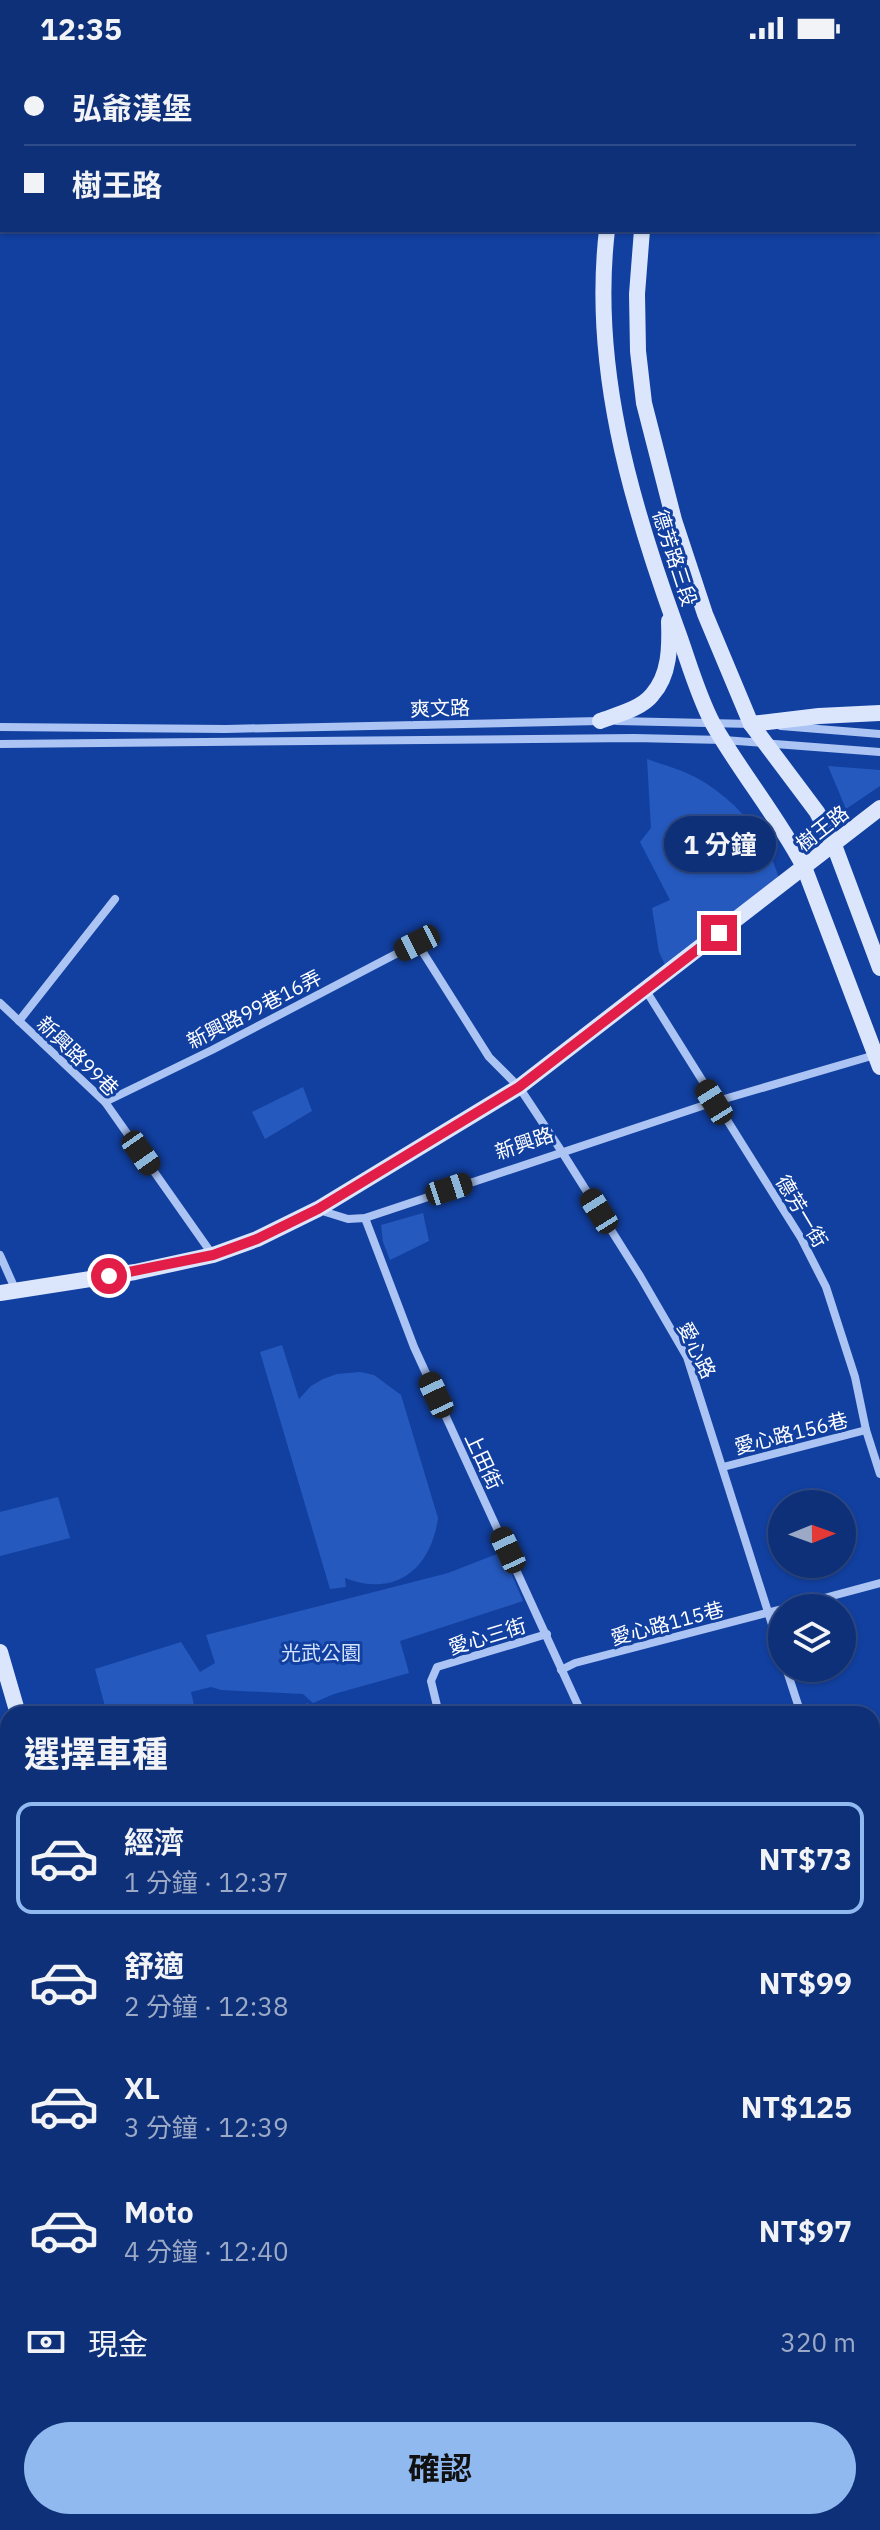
<!DOCTYPE html>
<html lang="zh-TW">
<meta charset="utf-8">
<style>
body{margin:0;font-family:"IBM Plex Sans","Noto Sans TC",sans-serif;background:#1c3c80;color:#f1f3f6;height:100vh;display:flex;flex-direction:column;font-size:30px;white-space:nowrap}
*{box-sizing:border-box;margin:0}
p{font-size:26px;color:#9ba9c6}
.icon{flex:none;width:44px;height:44px;fill:none;stroke:currentColor;stroke-width:2;stroke-linecap:round;stroke-linejoin:round}
.map{position:relative;flex:1;overflow:hidden}
.drawer{position:absolute;left:0px;top:1650px;width:880px;height:824px;display:flex;flex-direction:column;background:#0e3078;border-radius:24px 24px 0 0;box-shadow:0 2px 6px #0004,0 0 0 2px #2e4b8a}
.drawer>*{flex:none}
.hud{position:absolute;left:0px;top:0px;width:880px;height:176px;box-shadow:0 2px 6px #0004,0 0 0 2px #2e4b8a;display:grid;align-content:center;height:176px;padding:0 24px;background:#0e3078}
.needle{width:52px;rotate:89deg}
.fabs{position:absolute;left:768px;top:1434px;display:grid;gap:16px}
.fabs a{display:grid;place-items:center;width:88px;height:88px;border-radius:50%;background:#0e3078;box-shadow:0 2px 6px #0004,0 0 0 2px #2e4b8a;font-size:40px}
.end{position:absolute;width:36px;height:36px;margin:-18px;border:10px solid #e11d48;background:#fff;box-shadow:0 0 0 4px #fff}
.from{border-radius:50%}
.bubble{position:absolute;height:56px;border-radius:28px;background:#0e3078;box-shadow:0 2px 6px #0004,0 0 0 2px #2e4b8a;font-size:26px;font-weight:700;line-height:56px;text-align:center}
.car{position:absolute;width:24px;height:48px;margin:-24px -12px;border-radius:10px;box-shadow:0 0 6px 2px #0007;background:linear-gradient(#222 24%,#8ab4d8 0 40%,#222 0 76%,#8ab4d8 0 86%,#222 0)}
.hud b{display:flex;align-items:center;gap:28px;height:76px;font-size:30px}
.hud b+b{border-top:2px solid #2e4b8a}
.hud i{width:20px;height:20px;background:#f1f3f6}
ul{padding:0;list-style:none}
li{display:flex;align-items:center;gap:24px;height:112px;margin:0 16px 12px;padding:0 8px;border:4px solid transparent;border-radius:16px}
li div{flex:1}
li b{display:block;font-size:30px}
li em{font-style:normal;font-weight:700}
li.active{border-color:#90b9f0}
li>.icon{width:72px;height:72px;stroke-width:1.5}
h2{padding:0 24px;font-size:36px;line-height:96px}
.pay{display:flex;align-items:center;gap:20px;height:88px;padding:0 24px;font-size:30px}
.pay p{margin-inline-start:auto}
.button{display:flex;gap:16px;margin-top:auto;padding:16px 24px}
.button a{flex:1;height:92px;border-radius:48px;background:#90b9f0;color:#111;font-size:32px;font-weight:700;line-height:92px;text-align:center}
.status{display:flex;justify-content:space-between;align-items:center;height:56px;padding:0 40px;background:#0e3078;direction:ltr}
.status svg{height:22px;fill:currentColor}
.map>svg:first-child{display:block}
.green{fill:#2559be}
.lines{fill:none;stroke-linecap:round;stroke-linejoin:round}
.stream{stroke:#9dbcf7;stroke-width:4}
.street{stroke:#abc4f4;stroke-width:8}
.secondary{stroke:#dbe6fd;stroke-width:16}
.primary{stroke:#f8faff;stroke-width:20}
.route{stroke:#e11d48;stroke-width:10}
.labels{text-anchor:middle;dominant-baseline:central;stroke-width:6;stroke-linejoin:round;paint-order:stroke}
.street-label{font-size:20px;fill:#fff;stroke:#1240a0}
.park-label{font-size:20px;fill:#d3e2fe;stroke:#1240a0}
</style>
<div class="status"><b>12:35</b><svg viewBox="0 0 49 12"><path d="M0 12V9h3v3zM5 12V6h3v6zM10 12V3h3v9zM15 12V0h3v12zM26 1h20v11H26zM47 4h2v5h-2z"/></svg></div>
<div class="map">
<svg width="880" height="2474" viewBox="0 0 880 2474">
<rect width="100%" height="100%" fill="#1240a0"/>
<g class="green">
<path d="M 647,703 C 663,709 680,713 695,721 C 736,743 768,781 780,826 L 665,909 L 659,896 L 652,852 L 670,844 L 640,786 L 651,772 Z"/>
<path d="M 828,710 L 880,714 L 880,730 L 846,753 Z"/>
<path d="M 303,1031 L 312,1055 L 265,1083 L 252,1056 Z"/>
<path d="M 423,1157 L 429,1185 L 390,1204 L 383,1186 L 381,1169 Z"/>
<path d="M 282,1289 L 299,1343 L 311,1330 L 323,1323 L 337,1318 L 360,1316 L 374,1319 L 401,1339 L 438,1462 C 431,1513 395,1542 345,1522 L 346,1531 L 330,1533 L 260,1296 Z"/>
<path d="M 58,1441 L 70,1482 L 0,1500 L 0,1456 Z"/>
<path d="M 502,1496 L 523,1545 L 400,1585 L 409,1617 L 334,1638 L 313,1647 L 303,1638 L 221,1634 L 211,1631 L 191,1636 L 196,1658 L 107,1658 L 95,1613 L 181,1586 L 200,1616 L 215,1607 L 206,1579 L 448,1517 Z"/>
</g>
<g class="lines">
<g class="stream">
<path d="M 869,0 L 871,2"/>
<path d="M 878,11 L 880,13"/>
</g>
<g class="street">
<path d="M 587,0 L 591,2"/>
<path d="M 726,0 L 730,2"/>
<path d="M 878,64 L 880,65"/>
<path d="M 878,116 L 880,116"/>
<path d="M 617,665 L 752,668"/>
<path d="M 781,670 L 880,678"/>
<path d="M 0,671 L 226,673 L 600,665"/>
<path d="M 0,688 L 634,682 L 724,684 L 880,696"/>
<path d="M 645,933 L 801,1182 L 826,1231 L 855,1321 L 866,1374 L 880,1418"/>
<path d="M 0,947 L 105,1046 L 212,1198"/>
<path d="M 19,965 L 115,843"/>
<path d="M 105,1046 L 212,994 L 417,887 L 489,1001 L 519,1031 L 562,1096 L 640,1220 L 687,1301 L 782,1600"/>
<path d="M 319,1154 L 348,1163 L 365,1162 L 714,1046 L 875,999"/>
<path d="M 365,1162 L 414,1291 L 582,1658"/>
<path d="M 0,1199 L 16,1235"/>
<path d="M 723,1411 L 866,1374"/>
<path d="M 787,1552 L 880,1527"/>
<path d="M 786,1612 L 801,1658"/>
<path d="M 561,1614 L 575,1607 L 782,1553"/>
<path d="M 291,1658 L 307,1652 L 309,1658"/>
<path d="M 439,1658 L 431,1625 L 437,1611 L 547,1578"/>
<path d="M 872,1936 L 880,1940"/>
<path d="M 0,2002 L 8,2000"/>
<path d="M 872,2077 L 880,2074"/>
<path d="M 0,2318 L 8,2316"/>
<path d="M 812,2466 L 814,2474"/>
<path d="M 715,2474 L 739,2466"/>
</g>
<g class="secondary">
<path d="M 636,2 L 636,0"/>
<path d="M 677,2 L 677,0"/>
<path d="M 607,174 C 591,310 630,444 676,571 C 688,603 697,638 713,668 C 741,717 778,761 804,811 L 880,1011"/>
<path d="M 642,174 L 637,238 L 638,295 L 644,347 L 674,464 L 705,558 L 751,668 L 817,756 L 834,789 L 880,912"/>
<path d="M 600,665 C 616,659 641,653 652,639 C 670,619 670,590 669,565"/>
<path d="M 751,668 L 819,660 L 880,657"/>
<path d="M 0,1237 L 135,1216 L 213,1199 L 257,1183 L 318,1153 L 519,1031 L 880,752"/>
<path d="M 0,1596 L 18,1658"/>
<path d="M 0,1770 L 8,1773"/>
<path d="M 254,2466 L 257,2474"/>
</g>
<g class="primary">
<path d="M 650,0 L 654,2"/>
<path d="M 701,0 L 705,2"/>
<path d="M 878,75 L 880,76"/>
<path d="M 878,94 L 880,95"/>
<path d="M 872,2226 L 880,2224"/>
<path d="M 872,2262 L 880,2260"/>
<path d="M 26,2474 L 54,2466"/>
<path d="M 144,2474 L 170,2466"/>
</g>
</g>
<g class="lines">
<path class="route" d="M 109,1220 L 213,1199 L 257,1183 L 318,1153 L 519,1031 L 719,877"/>
</g>
<g class="labels">
<g class="street-label">
<text transform="translate(675 502) rotate(72)">德芳路三段</text>
<text transform="translate(440 652) rotate(-2)">爽文路</text>
<text transform="translate(822 772) rotate(-38)">樹王路</text>
<text transform="translate(254 953) rotate(-27)">新興路99巷16弄</text>
<text transform="translate(78 1000) rotate(44)">新興路99巷</text>
<text transform="translate(524 1087) rotate(-19)">新興路</text>
<text transform="translate(802 1155) rotate(59)">德芳一街</text>
<text transform="translate(697 1294) rotate(64)">愛心路</text>
<text transform="translate(791 1377) rotate(-14)">愛心路156巷</text>
<text transform="translate(484 1405) rotate(65)">上田街</text>
<text transform="translate(667 1567) rotate(-15)">愛心路115巷</text>
<text transform="translate(487 1580) rotate(-17)">愛心三街</text>
</g>
<g class="park-label">
<text x="321" y="1596">光武公園</text>
</g>
</g>
</svg>
<div class="fabs">
<a><svg class="needle" viewBox="-14 -14 28 28"><path d="M0-13l5 13h-10z" fill="#e53935"/><path d="M0 13l5-13h-10z" fill="#9ba9c6"/></svg></a>
<a><svg class="icon" aria-label="layers" viewBox="0 0 24 24"><path d="M12 4l9 5-9 5-9-5zM3 14l9 5 9-5"/></svg></a>
</div>
<i class="end from" style="left:109px;top:1220px"></i>
<i class="end" style="left:719px;top:877px"></i>
<div class="bubble" style="left:664px;top:760px;width:112px">1 分鐘</div>
<i class="car" style="left:417px;top:887px;rotate:243deg"></i>
<i class="car" style="left:714px;top:1046px;rotate:328deg"></i>
<i class="car" style="left:141px;top:1097px;rotate:145deg"></i>
<i class="car" style="left:449px;top:1133px;rotate:72deg"></i>
<i class="car" style="left:599px;top:1155px;rotate:328deg"></i>
<i class="car" style="left:436px;top:1339px;rotate:335deg"></i>
<i class="car" style="left:508px;top:1494px;rotate:335deg"></i>
<div class="hud">
<b><i class="from"></i>弘爺漢堡</b>
<b><i></i>樹王路</b>
</div>
<section class="drawer">
<h2>選擇車種</h2>
<ul>
<li class="active"><svg class="icon" aria-label="car" viewBox="0 0 24 24"><path d="M5 17H2v-5l4-1 3-4h7l3 4 3 1v5h-3M9 17h6M6 11h13"/><circle cx="7" cy="17" r="2"/><circle cx="17" cy="17" r="2"/></svg><div><b>經濟</b><p>1 分鐘 · 12:37</p></div><em>NT$73</em></li>
<li><svg class="icon" aria-label="car" viewBox="0 0 24 24"><path d="M5 17H2v-5l4-1 3-4h7l3 4 3 1v5h-3M9 17h6M6 11h13"/><circle cx="7" cy="17" r="2"/><circle cx="17" cy="17" r="2"/></svg><div><b>舒適</b><p>2 分鐘 · 12:38</p></div><em>NT$99</em></li>
<li><svg class="icon" aria-label="car" viewBox="0 0 24 24"><path d="M5 17H2v-5l4-1 3-4h7l3 4 3 1v5h-3M9 17h6M6 11h13"/><circle cx="7" cy="17" r="2"/><circle cx="17" cy="17" r="2"/></svg><div><b>XL</b><p>3 分鐘 · 12:39</p></div><em>NT$125</em></li>
<li><svg class="icon" aria-label="car" viewBox="0 0 24 24"><path d="M5 17H2v-5l4-1 3-4h7l3 4 3 1v5h-3M9 17h6M6 11h13"/><circle cx="7" cy="17" r="2"/><circle cx="17" cy="17" r="2"/></svg><div><b>Moto</b><p>4 分鐘 · 12:40</p></div><em>NT$97</em></li>
</ul>
<div class="pay"><svg class="icon" aria-label="cash" viewBox="0 0 24 24"><path d="M3 7h18v10H3z"/><circle cx="12" cy="12" r="2"/></svg>現金<p>320 m</p></div>
<div class="button"><a>確認</a></div>
</section>
</div>
